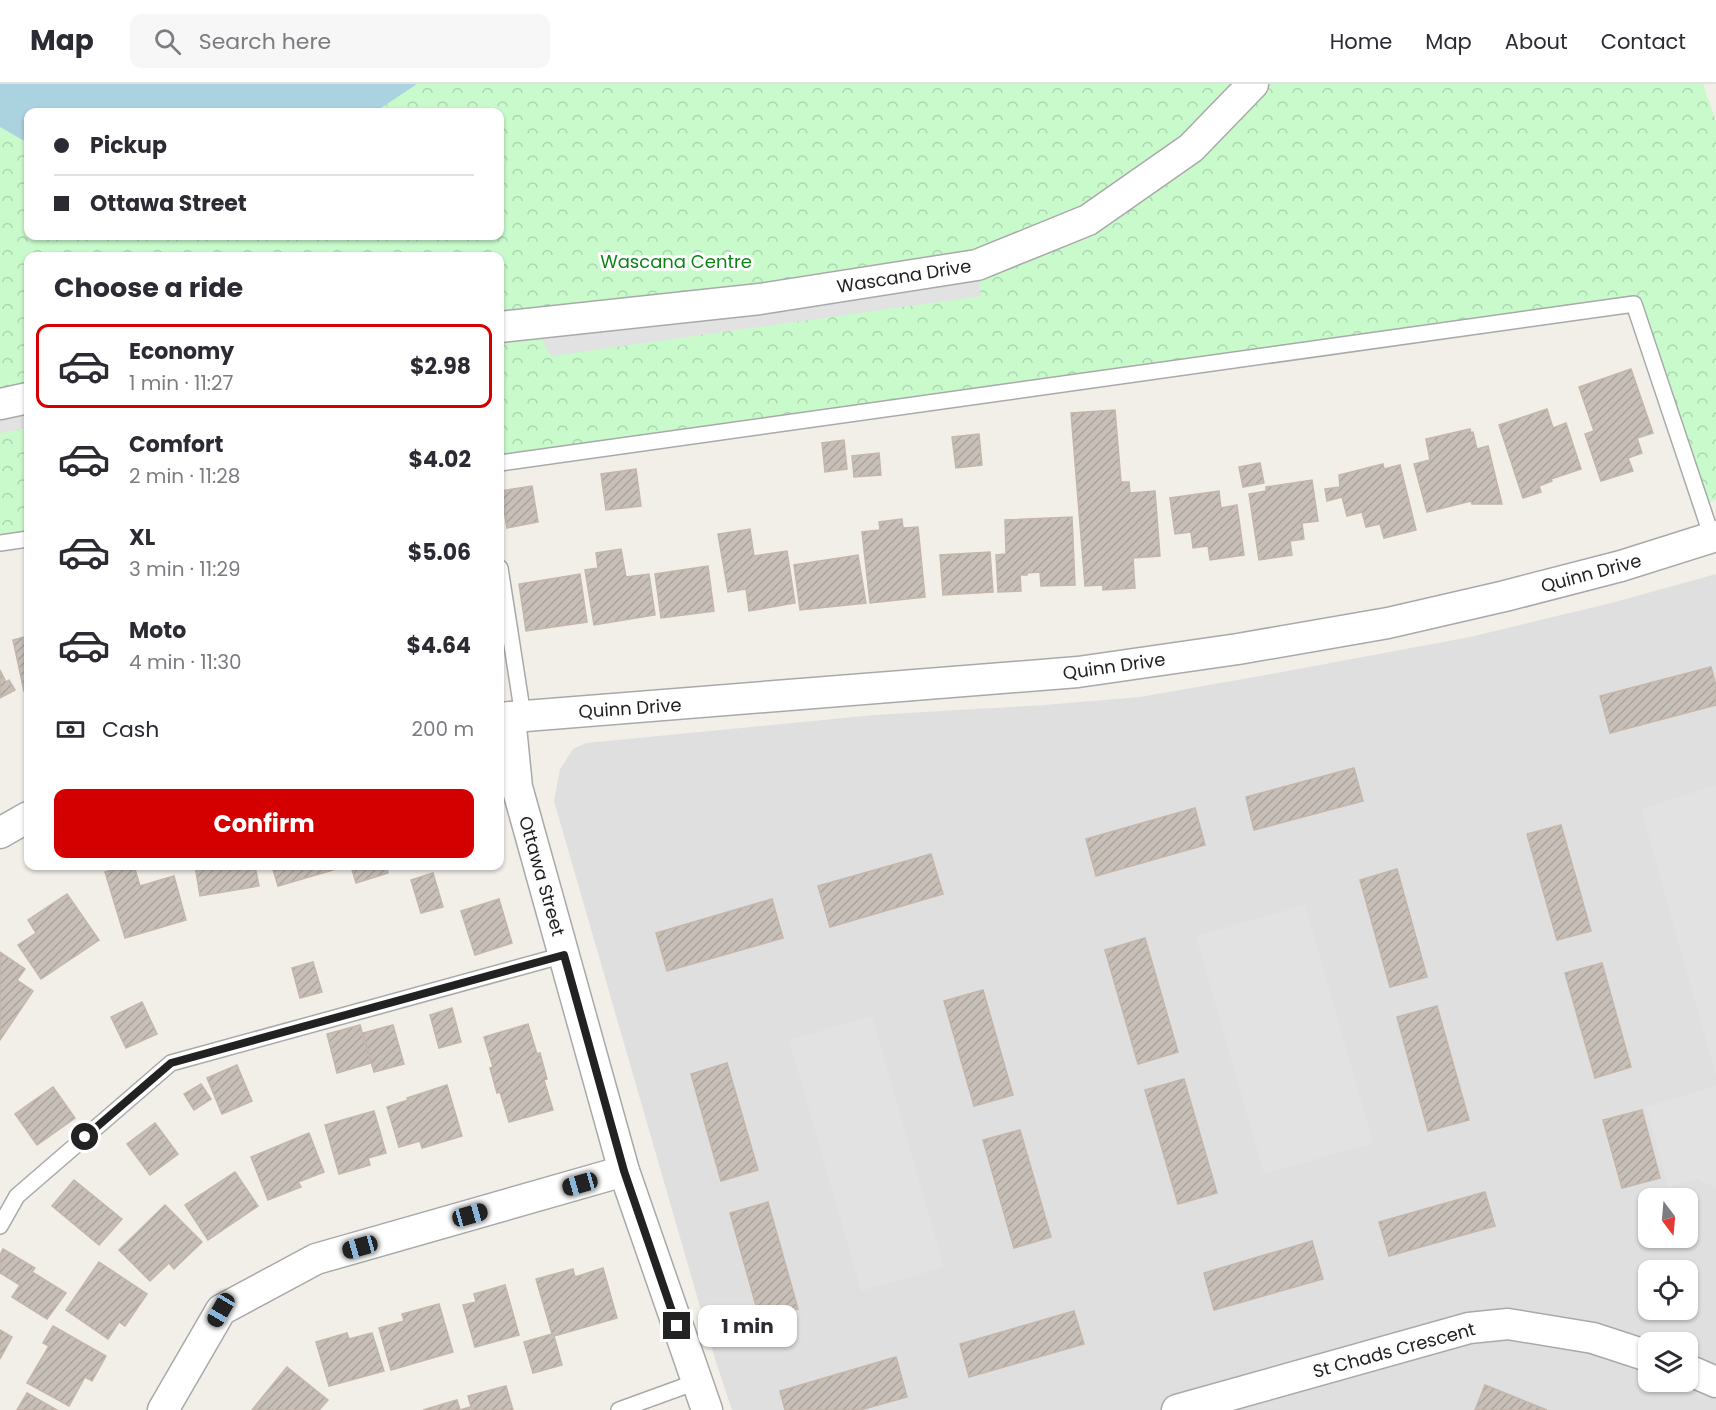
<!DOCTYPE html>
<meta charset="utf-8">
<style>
body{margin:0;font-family:Poppins,sans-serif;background:#f7f7f7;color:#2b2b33;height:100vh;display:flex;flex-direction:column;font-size:22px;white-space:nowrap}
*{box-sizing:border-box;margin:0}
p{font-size:20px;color:#7c7c81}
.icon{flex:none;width:33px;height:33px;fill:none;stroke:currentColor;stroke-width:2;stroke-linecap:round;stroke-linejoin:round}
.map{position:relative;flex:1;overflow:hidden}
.sheet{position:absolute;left:24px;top:168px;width:480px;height:618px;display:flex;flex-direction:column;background:#fff;border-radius:12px;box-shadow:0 2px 4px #0004}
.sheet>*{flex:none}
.banner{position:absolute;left:24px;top:24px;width:480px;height:132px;border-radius:12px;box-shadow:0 2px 4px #0004;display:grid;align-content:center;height:132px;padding:0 30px;background:#fff}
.needle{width:39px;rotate:164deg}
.fabs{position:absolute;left:1638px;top:1104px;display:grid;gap:12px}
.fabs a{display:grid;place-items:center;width:60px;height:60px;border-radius:12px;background:#fff;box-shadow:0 2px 4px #0004;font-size:30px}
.end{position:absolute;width:27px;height:27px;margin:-14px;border:8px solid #222;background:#fff;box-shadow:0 0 0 3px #fff}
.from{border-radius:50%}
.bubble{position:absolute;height:42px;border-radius:12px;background:#fff;box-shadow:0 2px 4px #0004;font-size:20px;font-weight:700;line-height:42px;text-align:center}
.car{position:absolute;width:18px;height:36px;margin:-18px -9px;border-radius:8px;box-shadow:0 0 4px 2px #0007;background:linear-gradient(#222 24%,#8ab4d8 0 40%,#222 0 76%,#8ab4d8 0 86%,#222 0)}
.banner b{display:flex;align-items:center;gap:21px;height:57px;font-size:22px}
.banner b+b{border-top:2px solid #e1e1e2}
.banner i{width:15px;height:15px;background:#2b2b33}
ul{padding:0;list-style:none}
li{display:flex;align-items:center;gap:18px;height:84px;margin:0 12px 9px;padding:0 18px;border:3px solid transparent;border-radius:12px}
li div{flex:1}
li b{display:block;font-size:22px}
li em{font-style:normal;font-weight:700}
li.active{border-color:#d40000}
li>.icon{width:54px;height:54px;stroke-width:1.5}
h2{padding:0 30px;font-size:27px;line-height:72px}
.pay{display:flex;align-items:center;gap:15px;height:66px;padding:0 30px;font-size:22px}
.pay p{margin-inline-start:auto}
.primary-button{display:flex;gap:12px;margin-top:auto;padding:12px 30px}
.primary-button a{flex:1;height:69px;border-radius:12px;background:#d40000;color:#fff;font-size:24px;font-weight:700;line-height:69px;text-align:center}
header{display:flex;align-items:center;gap:36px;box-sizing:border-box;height:84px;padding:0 30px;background:#fff;border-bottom:2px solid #e1e1e2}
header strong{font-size:28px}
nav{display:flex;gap:33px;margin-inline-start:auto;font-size:21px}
.search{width:420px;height:54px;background:#f7f7f7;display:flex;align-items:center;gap:15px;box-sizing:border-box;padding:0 21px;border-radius:12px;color:#7c7c81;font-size:22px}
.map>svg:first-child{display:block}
.residential{fill:#e0dfdf;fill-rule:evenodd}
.park{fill:url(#park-crowns);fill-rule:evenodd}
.parking{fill:#e2e2e2}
.water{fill:#aad3df}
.building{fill:url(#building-hatch);stroke:#c4b6ab;stroke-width:1.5}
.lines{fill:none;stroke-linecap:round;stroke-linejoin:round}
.service-casing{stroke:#a9a9a9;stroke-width:18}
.minor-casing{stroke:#a9a9a9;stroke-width:33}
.service{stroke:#fff;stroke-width:15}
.minor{stroke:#fff;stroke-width:30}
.route{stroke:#222;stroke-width:8}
.labels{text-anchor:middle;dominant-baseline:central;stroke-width:6;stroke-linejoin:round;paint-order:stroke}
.park-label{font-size:18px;fill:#0c8416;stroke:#fff}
.street-label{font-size:18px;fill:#222;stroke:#fff}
</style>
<header>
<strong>Map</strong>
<div class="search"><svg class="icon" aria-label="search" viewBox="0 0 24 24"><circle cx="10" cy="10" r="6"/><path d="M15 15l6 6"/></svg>Search here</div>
<nav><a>Home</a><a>Map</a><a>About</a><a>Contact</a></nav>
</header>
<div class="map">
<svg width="1716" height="1326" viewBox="0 0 1716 1326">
<defs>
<pattern id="park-crowns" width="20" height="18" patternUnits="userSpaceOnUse" patternTransform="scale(1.5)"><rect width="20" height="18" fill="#c8facc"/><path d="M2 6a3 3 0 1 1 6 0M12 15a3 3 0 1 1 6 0" fill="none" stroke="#acd6af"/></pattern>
<pattern id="building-hatch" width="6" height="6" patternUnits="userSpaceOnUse" patternTransform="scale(1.5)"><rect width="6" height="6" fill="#c7bfb8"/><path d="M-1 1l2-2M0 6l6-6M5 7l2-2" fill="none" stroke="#aba49e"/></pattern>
</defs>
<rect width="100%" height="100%" fill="#f2efe9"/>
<path class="residential" d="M 1716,490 L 1716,1326 L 732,1326 L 716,1278 L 554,717 L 560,685 L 573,665 L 586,659 L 874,631 L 1044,621 L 1140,613 L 1260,592 L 1470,553 L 1615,518 ZM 1648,1114 L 1688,1114 L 1688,1154 L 1648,1154 ZM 1648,1186 L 1688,1186 L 1688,1226 L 1648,1226 ZM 1648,1258 L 1688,1258 L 1688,1298 L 1648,1298 Z"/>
<path class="park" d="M 0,0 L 1703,0 L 1716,37 L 1716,416 L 1696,423 L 1634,220 L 500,379 L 500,172 L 28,172 L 28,455 L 0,459 ZM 28,28 L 500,28 L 500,152 L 28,152 Z"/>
<g class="parking">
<path d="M 977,181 L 981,212 L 551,272 L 533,239 Z"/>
<path d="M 28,314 L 28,344 L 0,349 L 0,320 Z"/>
<path d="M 1716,701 L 1716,992 L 1641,725 Z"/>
<path d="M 1305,821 L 1373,1059 L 1264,1090 L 1196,852 Z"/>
<path d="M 872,932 L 944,1183 L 861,1207 L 789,956 Z"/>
<path d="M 1716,1002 L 1716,1104 L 1697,1095 L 1668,1103 L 1646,1023 Z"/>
</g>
<path class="water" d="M 0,0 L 417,0 L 375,28 L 28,28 L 28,59 L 0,43 Z"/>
<g class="building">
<path d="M 1631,285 L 1653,349 L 1637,354 L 1642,369 L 1628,374 L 1633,387 L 1601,397 L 1585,350 L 1594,347 L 1579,303 Z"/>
<path d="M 1547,325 L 1553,344 L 1566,339 L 1581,385 L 1551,395 L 1552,397 L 1539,402 L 1541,408 L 1523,414 L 1499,341 Z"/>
<path d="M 1115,326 L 1121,398 L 1129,398 L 1130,409 L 1155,407 L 1160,472 L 1133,474 L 1135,504 L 1103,506 L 1103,501 L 1085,502 L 1071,329 Z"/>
<path d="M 1470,345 L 1471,349 L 1473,348 L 1477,365 L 1488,362 L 1502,420 L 1472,420 L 1471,417 L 1427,428 L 1414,380 L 1430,376 L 1426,355 Z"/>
<path d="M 979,350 L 982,381 L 956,384 L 952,353 Z"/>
<path d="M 844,356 L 847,385 L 825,388 L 822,359 Z"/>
<path d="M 879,369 L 881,391 L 854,393 L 852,372 Z"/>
<path d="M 1260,379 L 1264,399 L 1243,403 L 1239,383 Z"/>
<path d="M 1383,380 L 1384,385 L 1400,381 L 1416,446 L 1384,454 L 1380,440 L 1366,443 L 1362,428 L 1347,432 L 1342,413 L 1327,417 L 1325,405 L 1340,403 L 1339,391 Z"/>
<path d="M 636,385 L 641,422 L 606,426 L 601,390 Z"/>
<path d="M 1312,396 L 1318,437 L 1302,439 L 1304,455 L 1290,457 L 1292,471 L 1259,476 L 1249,410 L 1266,407 L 1266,403 Z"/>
<path d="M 532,402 L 538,438 L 507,444 L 501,407 Z"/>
<path d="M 1219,407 L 1221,424 L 1237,421 L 1244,471 L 1210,476 L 1208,462 L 1193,464 L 1191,448 L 1175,450 L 1170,414 Z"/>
<path d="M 1072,433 L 1075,501 L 1041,502 L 1040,488 L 1027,489 L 1027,491 L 1020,491 L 1021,507 L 998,508 L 996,471 L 1006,470 L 1005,436 Z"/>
<path d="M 902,435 L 903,444 L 918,443 L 925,513 L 870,519 L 862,448 L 880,446 L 879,438 Z"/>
<path d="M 750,445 L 754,472 L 787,467 L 795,519 L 749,527 L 746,505 L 728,508 L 718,450 Z"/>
<path d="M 621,465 L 626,493 L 649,490 L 655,531 L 594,541 L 585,486 L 598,484 L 596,469 Z"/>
<path d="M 990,468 L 993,508 L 943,511 L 940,471 Z"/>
<path d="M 858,471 L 866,519 L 800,526 L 794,481 Z"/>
<path d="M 708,482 L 714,527 L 661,534 L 655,490 Z"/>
<path d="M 580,490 L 587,538 L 526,547 L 519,500 Z"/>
<path d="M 28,552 L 28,606 L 24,607 L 13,556 Z"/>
<path d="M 1711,583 L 1716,602 L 1716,621 L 1610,649 L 1600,612 Z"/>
<path d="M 0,586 L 6,598 L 9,596 L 15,606 L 0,614 Z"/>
<path d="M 1354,684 L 1363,717 L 1254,746 L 1246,713 Z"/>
<path d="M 1195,724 L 1205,761 L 1096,792 L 1086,755 Z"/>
<path d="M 1561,741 L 1591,847 L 1557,856 L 1527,750 Z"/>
<path d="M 931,770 L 943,810 L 830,843 L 818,802 Z"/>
<path d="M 127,782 L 134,782 L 140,802 L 174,792 L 186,836 L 125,854 L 105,788 Z"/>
<path d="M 195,782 L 255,782 L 259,802 L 200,812 Z"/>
<path d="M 272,782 L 332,782 L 333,786 L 278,802 Z"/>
<path d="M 351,782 L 396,782 L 387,784 L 388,789 L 356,799 Z"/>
<path d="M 1397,785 L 1427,893 L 1390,903 L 1360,796 Z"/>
<path d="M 433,789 L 443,823 L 421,829 L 411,796 Z"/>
<path d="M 67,810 L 99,856 L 41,895 L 18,861 L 36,849 L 28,836 Z"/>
<path d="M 499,815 L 512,859 L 475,871 L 461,827 Z"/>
<path d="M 772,815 L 783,854 L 667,887 L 656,849 Z"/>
<path d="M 1145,854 L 1178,968 L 1138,980 L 1105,866 Z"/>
<path d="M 0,868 L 25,885 L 17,896 L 33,907 L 0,956 Z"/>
<path d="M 313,878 L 322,908 L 300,914 L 292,884 Z"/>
<path d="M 1602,879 L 1631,983 L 1595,994 L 1565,889 Z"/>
<path d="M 983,906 L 1013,1011 L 974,1022 L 944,917 Z"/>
<path d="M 142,918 L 157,950 L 126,964 L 111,933 Z"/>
<path d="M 1437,922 L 1469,1036 L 1428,1047 L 1397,933 Z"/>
<path d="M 452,924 L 461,958 L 439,964 L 430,931 Z"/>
<path d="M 528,940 L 537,970 L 540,969 L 547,995 L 544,996 L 553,1026 L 509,1038 L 500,1008 L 497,1009 L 490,984 L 493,983 L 484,953 Z"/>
<path d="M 360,941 L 371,979 L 337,989 L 327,950 Z"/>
<path d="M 393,941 L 404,980 L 374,988 L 363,949 Z"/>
<path d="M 727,979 L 758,1086 L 721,1097 L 691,990 Z"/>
<path d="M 237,981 L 252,1017 L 222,1030 L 207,994 Z"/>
<path d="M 1184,995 L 1217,1109 L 1178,1120 L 1145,1006 Z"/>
<path d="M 201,1000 L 211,1015 L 194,1026 L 184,1010 Z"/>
<path d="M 447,1001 L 462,1052 L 422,1064 L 420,1057 L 399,1063 L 387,1023 L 408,1016 L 407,1014 Z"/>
<path d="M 53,1003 L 75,1034 L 37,1061 L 15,1030 Z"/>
<path d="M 1642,1026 L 1660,1094 L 1622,1104 L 1603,1036 Z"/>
<path d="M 374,1027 L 386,1069 L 368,1074 L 370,1081 L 339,1090 L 325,1041 Z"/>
<path d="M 155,1039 L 178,1070 L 150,1091 L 127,1060 Z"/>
<path d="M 1020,1046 L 1051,1153 L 1014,1164 L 983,1056 Z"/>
<path d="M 309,1049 L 324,1088 L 298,1098 L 301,1103 L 268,1116 L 251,1073 Z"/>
<path d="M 235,1088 L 258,1122 L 208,1156 L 185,1121 Z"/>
<path d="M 74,1096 L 122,1135 L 99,1161 L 52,1122 Z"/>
<path d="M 1485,1108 L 1495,1142 L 1389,1172 L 1379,1138 Z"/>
<path d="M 768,1118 L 798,1225 L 760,1236 L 730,1129 Z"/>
<path d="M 165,1121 L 202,1158 L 174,1185 L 169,1179 L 150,1197 L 119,1166 Z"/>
<path d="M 1312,1157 L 1323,1195 L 1214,1226 L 1204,1189 Z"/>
<path d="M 3,1165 L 35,1184 L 32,1188 L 66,1209 L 47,1235 L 12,1213 L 20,1201 L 0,1189 L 0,1171 Z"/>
<path d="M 99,1178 L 147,1210 L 125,1242 L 119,1238 L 108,1255 L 66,1226 Z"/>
<path d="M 603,1184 L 617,1234 L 554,1252 L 562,1281 L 533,1289 L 524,1258 L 552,1250 L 536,1195 L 573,1185 L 575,1193 Z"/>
<path d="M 505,1201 L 519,1251 L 475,1263 L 463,1221 L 476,1218 L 474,1210 Z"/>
<path d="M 439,1220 L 453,1268 L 391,1286 L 379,1244 L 404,1237 L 402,1230 Z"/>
<path d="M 1074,1227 L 1084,1260 L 969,1293 L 960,1260 Z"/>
<path d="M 53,1242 L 106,1272 L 92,1297 L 85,1293 L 69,1322 L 27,1299 L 49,1262 L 43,1259 Z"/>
<path d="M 0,1246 L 12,1253 L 0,1275 Z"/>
<path d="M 347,1249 L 349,1255 L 372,1249 L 384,1287 L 329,1302 L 316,1258 Z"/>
<path d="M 896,1273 L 907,1313 L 860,1326 L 785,1326 L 780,1307 Z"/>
<path d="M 287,1283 L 328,1316 L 319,1326 L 252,1326 Z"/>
<path d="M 1485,1301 L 1542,1324 L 1547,1326 L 1475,1326 Z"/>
<path d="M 506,1302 L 513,1326 L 472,1326 L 468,1312 Z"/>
<path d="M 27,1309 L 57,1326 L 17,1326 Z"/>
<path d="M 457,1316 L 460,1326 L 470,1323 L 470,1326 L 423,1326 Z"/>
</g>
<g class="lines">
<g class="service-casing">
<g id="service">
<path d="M 500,379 L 1634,220 L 1712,453"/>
<path d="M 0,459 L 28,455"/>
<path d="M 500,484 L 523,632"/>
<path d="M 0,1142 L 17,1112 L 171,979 L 564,871"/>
<path d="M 619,1326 L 696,1298"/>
</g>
</g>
<g class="minor-casing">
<g id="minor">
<path d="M 500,243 L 760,215 L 977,181 L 1088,136 L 1191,64 L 1253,0"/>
<path d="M 0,320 L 28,314"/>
<path d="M 510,633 L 517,703 L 624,1087 L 707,1326"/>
<path d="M 500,634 L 1078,588 L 1238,565 L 1388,539 L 1505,512 L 1621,482 L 1716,452"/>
<path d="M 0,749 L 28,733"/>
<path d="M 1688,1286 L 1716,1298"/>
<path d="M 163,1326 L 221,1226 L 316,1175 L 624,1087"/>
<path d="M 1177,1326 L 1469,1244 L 1508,1240 L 1593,1254 L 1648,1272"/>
</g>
</g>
<use href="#service" class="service"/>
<use href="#minor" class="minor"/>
</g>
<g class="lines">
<path class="route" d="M 85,1053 L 171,979 L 564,871 L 624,1087 L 677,1242"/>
</g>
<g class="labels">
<g class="park-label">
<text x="676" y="177">Wascana Centre</text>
</g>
<g class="street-label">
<text transform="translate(904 192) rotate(-9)">Wascana Drive</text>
<text transform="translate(1591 489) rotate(-15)">Quinn Drive</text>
<text transform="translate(1114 582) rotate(-8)">Quinn Drive</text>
<text transform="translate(630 624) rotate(-4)">Quinn Drive</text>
<text transform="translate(542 792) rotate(74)">Ottawa Street</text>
<text transform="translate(1394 1266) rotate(-15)">St Chads Crescent</text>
</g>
</g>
</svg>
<div class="fabs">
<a><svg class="needle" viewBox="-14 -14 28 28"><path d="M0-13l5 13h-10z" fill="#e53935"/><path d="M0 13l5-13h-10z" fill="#7c7c81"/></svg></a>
<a><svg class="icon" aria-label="locate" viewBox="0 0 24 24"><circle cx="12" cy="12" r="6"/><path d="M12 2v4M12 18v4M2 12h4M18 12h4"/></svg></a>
<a><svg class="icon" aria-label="layers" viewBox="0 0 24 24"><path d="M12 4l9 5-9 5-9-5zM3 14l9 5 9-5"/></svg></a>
</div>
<i class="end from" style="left:85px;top:1053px"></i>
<i class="end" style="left:677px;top:1242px"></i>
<div class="bubble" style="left:698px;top:1221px;width:99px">1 min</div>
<i class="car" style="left:580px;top:1100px;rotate:254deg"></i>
<i class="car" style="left:470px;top:1131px;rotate:74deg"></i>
<i class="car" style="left:360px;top:1163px;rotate:254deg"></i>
<i class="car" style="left:221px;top:1226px;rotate:210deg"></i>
<div class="banner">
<b><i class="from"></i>Pickup</b>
<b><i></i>Ottawa Street</b>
</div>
<section class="sheet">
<h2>Choose a ride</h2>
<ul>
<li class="active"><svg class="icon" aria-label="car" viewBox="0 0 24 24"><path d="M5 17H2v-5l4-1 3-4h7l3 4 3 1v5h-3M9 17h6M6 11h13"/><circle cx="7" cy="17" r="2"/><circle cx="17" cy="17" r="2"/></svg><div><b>Economy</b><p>1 min · 11:27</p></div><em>$2.98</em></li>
<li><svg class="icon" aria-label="car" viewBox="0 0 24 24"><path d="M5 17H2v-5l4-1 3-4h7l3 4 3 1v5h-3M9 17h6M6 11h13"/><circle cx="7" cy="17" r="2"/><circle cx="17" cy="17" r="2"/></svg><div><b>Comfort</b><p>2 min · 11:28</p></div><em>$4.02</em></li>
<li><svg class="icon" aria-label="car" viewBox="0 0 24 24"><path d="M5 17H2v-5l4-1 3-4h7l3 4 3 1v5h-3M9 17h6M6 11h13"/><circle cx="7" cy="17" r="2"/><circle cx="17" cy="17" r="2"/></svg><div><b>XL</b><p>3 min · 11:29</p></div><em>$5.06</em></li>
<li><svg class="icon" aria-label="car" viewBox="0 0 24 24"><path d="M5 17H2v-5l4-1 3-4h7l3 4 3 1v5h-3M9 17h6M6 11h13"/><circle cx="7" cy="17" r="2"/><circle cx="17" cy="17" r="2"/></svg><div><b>Moto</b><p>4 min · 11:30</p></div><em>$4.64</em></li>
</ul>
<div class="pay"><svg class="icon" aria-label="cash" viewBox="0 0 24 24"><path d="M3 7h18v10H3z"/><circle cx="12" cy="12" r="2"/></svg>Cash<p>200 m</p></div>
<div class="primary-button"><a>Confirm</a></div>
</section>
</div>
